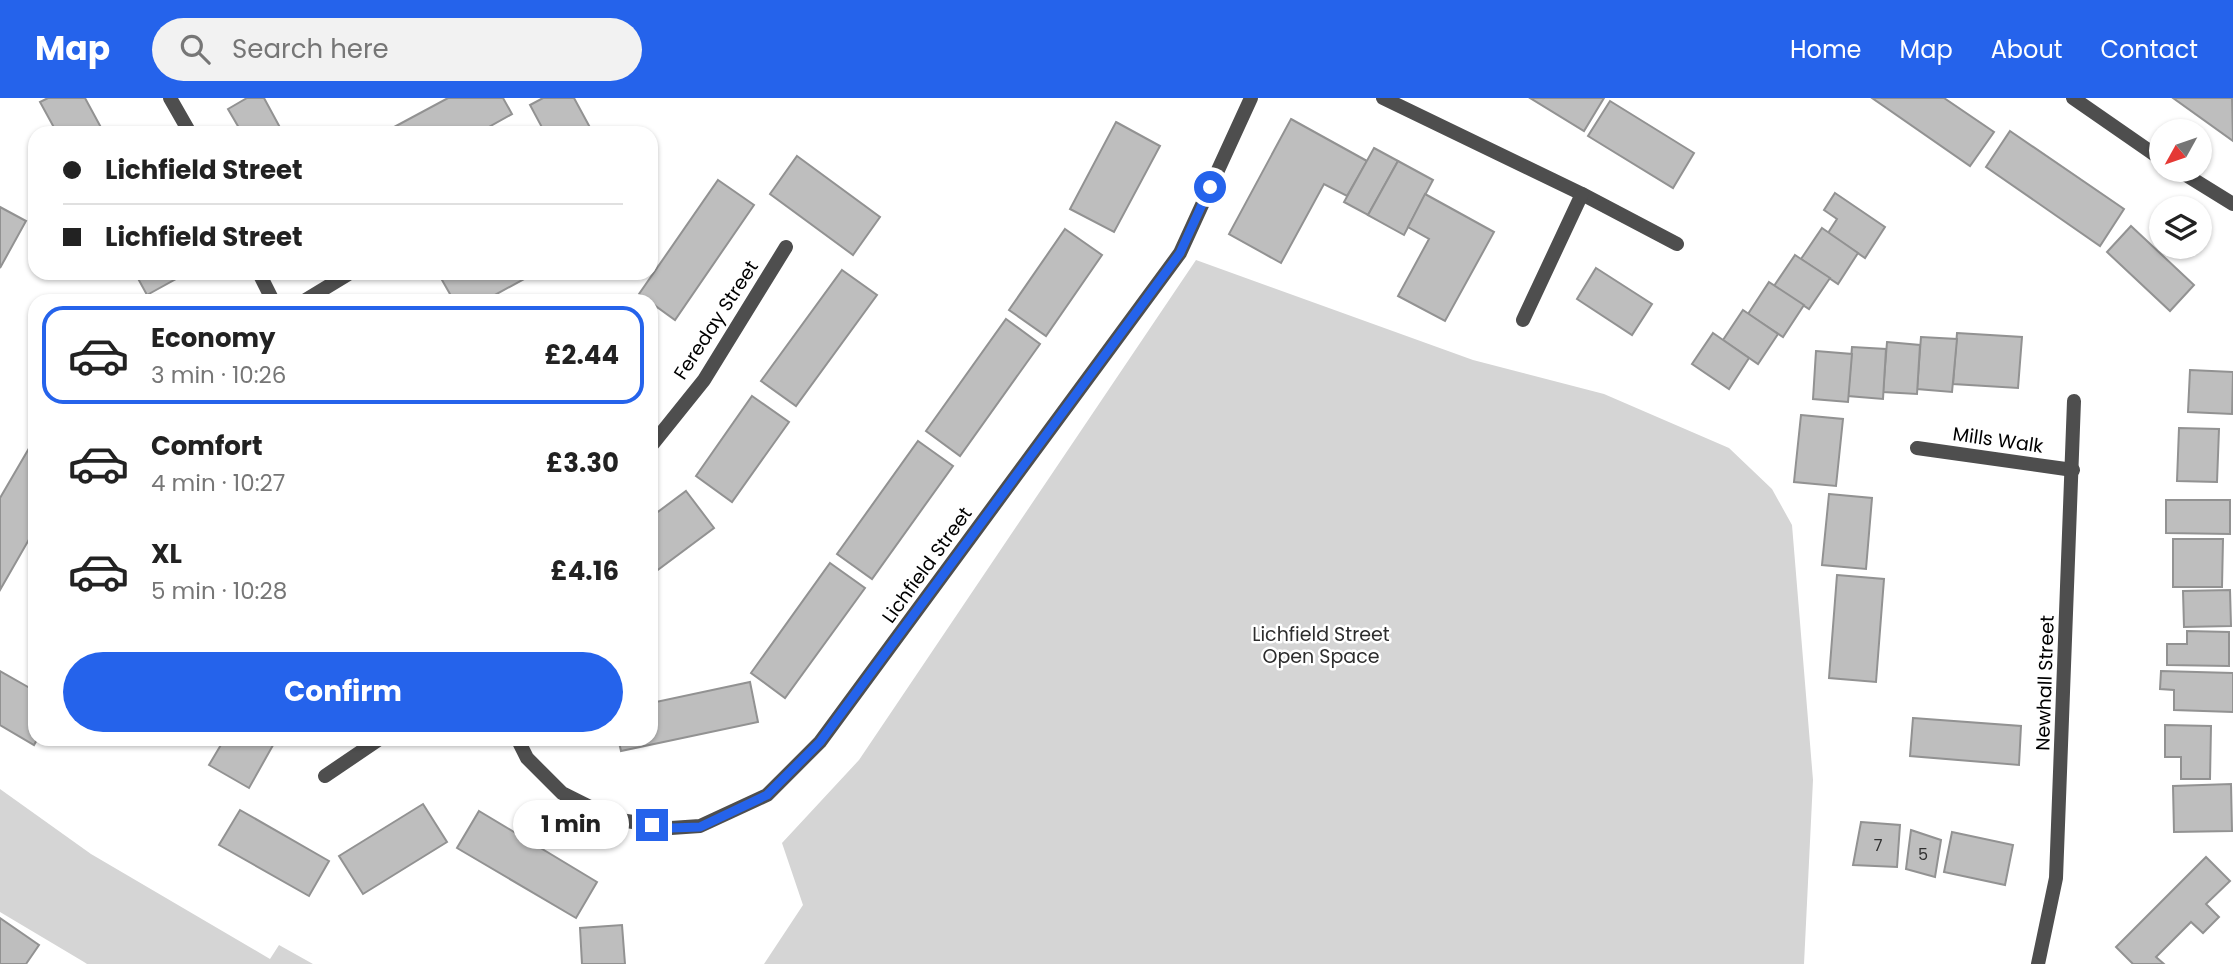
<!DOCTYPE html>
<meta charset="utf-8">
<style>
body{margin:0;font-family:Poppins,sans-serif;background:#f2f2f2;color:#222;height:100vh;display:flex;flex-direction:column;font-size:26px;white-space:nowrap}
*{box-sizing:border-box;margin:0}
p{font-size:23px;color:#767676}
.icon{flex:none;width:38px;height:38px;fill:none;stroke:currentColor;stroke-width:2;stroke-linecap:round;stroke-linejoin:round}
.map{position:relative;flex:1;overflow:hidden}
.drawer{position:absolute;left:28px;top:196px;width:630px;height:452px;display:flex;flex-direction:column;background:#fff;border-radius:21px;box-shadow:0 2px 5px #0004}
.drawer>*{flex:none}
.top-card{position:absolute;left:28px;top:28px;width:630px;height:154px;border-radius:21px;box-shadow:0 2px 5px #0004;display:grid;align-content:center;height:154px;padding:0 35px;background:#fff}
.needle{width:46px;rotate:230deg}
.controls{position:absolute;left:2149px;top:21px;display:grid;gap:14px}
.controls a{display:grid;place-items:center;width:63px;height:63px;border-radius:50%;background:#fff;box-shadow:0 2px 5px #0004;font-size:35px}
.end{position:absolute;width:32px;height:32px;margin:-16px;border:9px solid #2563eb;background:#fff;box-shadow:0 0 0 4px #fff}
.from{border-radius:50%}
.bubble{position:absolute;height:49px;border-radius:24px;background:#fff;box-shadow:0 2px 5px #0004;font-size:23px;font-weight:700;line-height:49px;text-align:center}
.top-card b{display:flex;align-items:center;gap:24px;height:66px;font-size:26px}
.top-card b+b{border-top:2px solid #e0e0e0}
.top-card i{width:18px;height:18px;background:#222}
ul{padding:12px 0 0;list-style:none}
li{display:flex;align-items:center;gap:21px;height:98px;margin:0 14px 10px;padding:0 21px;border:4px solid transparent;border-radius:21px}
li div{flex:1}
li b{display:block;font-size:26px}
li em{font-style:normal;font-weight:700}
li.on{border-color:#2563eb}
li>.icon{width:63px;height:63px;stroke-width:1.5}
.primary-button{display:flex;gap:14px;margin-top:auto;padding:14px 35px}
.primary-button a{flex:1;height:80px;border-radius:42px;background:#2563eb;color:#fff;font-size:28px;font-weight:700;line-height:80px;text-align:center}
header{display:flex;align-items:center;gap:42px;box-sizing:border-box;height:98px;padding:0 35px;background:#2563eb;color:#fff}
header strong{font-size:33px}
nav{display:flex;gap:38px;margin-inline-start:auto;font-size:24px}
.search{width:490px;height:63px;background:#f2f2f2;display:flex;align-items:center;gap:18px;box-sizing:border-box;padding:0 24px;border-radius:38px;color:#767676;font-size:26px}
.map>svg:first-child{display:block}
.green{fill:#d5d5d5}
.building{fill:#bebebe;stroke:#929292;stroke-width:2}
.lines{fill:none;stroke-linecap:round;stroke-linejoin:round}
.street{stroke:#4e4e4e;stroke-width:14}
.route{stroke:#2563eb;stroke-width:9}
.labels{text-anchor:middle;dominant-baseline:central;stroke-width:5;stroke-linejoin:round;paint-order:stroke}
.number-label{font-size:16px;fill:#303030}
.street-label{font-size:19px;fill:#000;stroke:#fff}
.park-label{font-size:19px;fill:#2c2c2c;stroke:#fff}
</style>
<header>
<strong>Map</strong>
<div class="search"><svg class="icon" aria-label="search" viewBox="0 0 24 24"><circle cx="10" cy="10" r="6"/><path d="M15 15l6 6"/></svg>Search here</div>
<nav><a>Home</a><a>Map</a><a>About</a><a>Contact</a></nav>
</header>
<div class="map">
<svg width="2233" height="866" viewBox="0 0 2233 866">
<rect width="100%" height="100%" fill="#fff"/>
<g class="green">
<path d="M 1196,162 L 1473,262 L 1604,296 L 1729,350 L 1772,391 L 1792,427 L 1813,682 L 1804,866 L 764,866 L 803,807 L 782,745 L 859,662 Z"/>
<path d="M 0,691 L 91,756 L 270,861 L 279,847 L 313,866 L 87,866 L 84,864 L 0,814 Z"/>
</g>
<g class="building">
<path d="M 48,0 L 85,0 L 104,35 L 57,35 L 40,4 Z"/>
<path d="M 247,0 L 264,0 L 283,35 L 242,35 L 228,11 Z"/>
<path d="M 448,0 L 503,0 L 512,16 L 478,35 L 383,35 Z"/>
<path d="M 543,0 L 574,0 L 593,35 L 545,35 L 530,7 Z"/>
<path d="M 1530,0 L 1604,0 L 1584,33 Z"/>
<path d="M 1872,0 L 1944,0 L 1994,34 L 1970,68 Z"/>
<path d="M 2173,0 L 2232,0 L 2233,43 Z"/>
<path d="M 1610,3 L 1694,55 L 1673,90 L 1588,38 Z"/>
<path d="M 1291,21 L 1367,63 L 1347,98 L 1324,86 L 1281,165 L 1229,136 Z"/>
<path d="M 1116,24 L 1160,48 L 1114,134 L 1070,111 Z"/>
<path d="M 2010,33 L 2124,111 L 2100,148 L 1986,69 Z"/>
<path d="M 1374,50 L 1398,63 L 1368,117 L 1344,104 Z"/>
<path d="M 797,58 L 880,119 L 853,157 L 770,96 Z"/>
<path d="M 1398,63 L 1433,82 L 1404,137 L 1368,117 Z"/>
<path d="M 718,82 L 754,107 L 675,222 L 639,196 Z"/>
<path d="M 1835,95 L 1885,129 L 1865,160 L 1828,135 L 1837,121 L 1824,112 Z"/>
<path d="M 1425,96 L 1494,134 L 1445,223 L 1398,198 L 1429,141 L 1408,129 Z"/>
<path d="M 0,109 L 26,123 L 0,170 Z"/>
<path d="M 2131,128 L 2194,187 L 2170,213 L 2107,154 Z"/>
<path d="M 1822,130 L 1858,155 L 1838,186 L 1801,161 Z"/>
<path d="M 1065,131 L 1102,157 L 1046,238 L 1009,212 Z"/>
<path d="M 1795,157 L 1830,180 L 1809,211 L 1774,188 Z"/>
<path d="M 1596,170 L 1652,206 L 1632,237 L 1577,201 Z"/>
<path d="M 842,172 L 877,197 L 796,308 L 761,283 Z"/>
<path d="M 135,175 L 182,175 L 183,177 L 147,197 Z"/>
<path d="M 438,175 L 535,175 L 484,203 L 454,203 Z"/>
<path d="M 1769,184 L 1804,207 L 1783,239 L 1748,216 Z"/>
<path d="M 1743,212 L 1778,236 L 1758,266 L 1723,242 Z"/>
<path d="M 1006,221 L 1040,246 L 960,358 L 926,333 Z"/>
<path d="M 1713,235 L 1749,260 L 1729,291 L 1692,266 Z"/>
<path d="M 1957,235 L 2022,239 L 2018,290 L 1953,286 Z"/>
<path d="M 1921,239 L 1957,241 L 1952,294 L 1917,291 Z"/>
<path d="M 1887,244 L 1920,247 L 1917,296 L 1883,294 Z"/>
<path d="M 1852,249 L 1886,251 L 1883,301 L 1848,298 Z"/>
<path d="M 1816,253 L 1852,256 L 1848,304 L 1813,301 Z"/>
<path d="M 2190,272 L 2233,274 L 2232,316 L 2188,314 Z"/>
<path d="M 752,298 L 789,324 L 732,404 L 696,378 Z"/>
<path d="M 1801,317 L 1843,321 L 1836,388 L 1794,384 Z"/>
<path d="M 2179,330 L 2219,331 L 2217,384 L 2177,383 Z"/>
<path d="M 35,340 L 35,431 L 0,492 L 0,400 Z"/>
<path d="M 918,343 L 953,368 L 872,481 L 837,456 Z"/>
<path d="M 686,393 L 714,430 L 651,477 L 651,419 Z"/>
<path d="M 1829,396 L 1872,400 L 1866,471 L 1822,467 Z"/>
<path d="M 2166,402 L 2230,402 L 2230,436 L 2166,435 Z"/>
<path d="M 2173,441 L 2223,441 L 2222,489 L 2173,489 Z"/>
<path d="M 830,465 L 865,490 L 785,600 L 751,575 Z"/>
<path d="M 1837,477 L 1884,481 L 1876,584 L 1829,580 Z"/>
<path d="M 2230,492 L 2231,528 L 2184,529 L 2183,493 Z"/>
<path d="M 2187,533 L 2229,534 L 2229,568 L 2167,567 L 2167,546 L 2187,546 Z"/>
<path d="M 0,573 L 35,593 L 35,640 L 38,640 L 34,647 L 0,627 Z"/>
<path d="M 2161,573 L 2233,575 L 2233,614 L 2174,612 L 2174,592 L 2160,591 Z"/>
<path d="M 750,584 L 758,624 L 621,653 L 618,640 L 651,640 L 651,605 Z"/>
<path d="M 1913,620 L 2021,628 L 2019,667 L 1910,658 Z"/>
<path d="M 2165,627 L 2211,628 L 2210,681 L 2181,681 L 2181,659 L 2165,659 Z"/>
<path d="M 225,640 L 277,640 L 249,690 L 209,667 Z"/>
<path d="M 2231,686 L 2232,733 L 2174,734 L 2173,688 Z"/>
<path d="M 423,706 L 447,744 L 363,796 L 339,758 Z"/>
<path d="M 240,712 L 329,763 L 309,798 L 219,747 Z"/>
<path d="M 479,713 L 597,784 L 576,820 L 457,750 Z"/>
<path d="M 1861,724 L 1900,727 L 1897,769 L 1853,767 Z"/>
<path d="M 1911,732 L 1941,742 L 1935,779 L 1906,771 Z"/>
<path d="M 1952,734 L 2013,747 L 2005,787 L 1944,774 Z"/>
<path d="M 2206,759 L 2230,783 L 2206,806 L 2219,819 L 2203,835 L 2191,824 L 2156,859 L 2164,866 L 2133,866 L 2116,849 Z"/>
<path d="M 0,820 L 39,847 L 26,866 L 0,866 Z"/>
<path d="M 622,827 L 625,866 L 582,866 L 580,830 Z"/>
</g>
<g class="lines">
<g class="street">
<path d="M 170,0 L 190,35"/>
<path d="M 1383,0 L 1582,96 L 1677,146"/>
<path d="M 2073,0 L 2161,61"/>
<path d="M 2178,72 L 2233,106"/>
<path d="M 259,175 L 273,203"/>
<path d="M 304,203 L 350,175"/>
<path d="M 1523,222 L 1582,96"/>
<path d="M 651,348 L 704,282 L 786,149"/>
<path d="M 1917,350 L 2073,372"/>
<path d="M 517,640 L 527,660 L 562,695 L 614,721 L 671,730 L 700,728 L 767,697 L 820,644 L 1180,155 L 1251,0"/>
<path d="M 325,678 L 381,640"/>
<path d="M 2038,866 L 2056,780 L 2074,303"/>
</g>
</g>
<g class="lines">
<path class="route" d="M 652,727 L 671,730 L 700,729 L 767,697 L 820,644 L 1180,155 L 1210,89"/>
</g>
<g class="labels">
<g class="number-label">
<text x="1878" y="747">7</text>
<text x="1923" y="756">5</text>
</g>
<g class="street-label">
<text transform="translate(716 222) rotate(-57)">Fereday Street</text>
<text transform="translate(1998 342) rotate(8)">Mills Walk</text>
<text transform="translate(927 467) rotate(-54)">Lichfield Street</text>
<text transform="translate(2045 585) rotate(-88)">Newhall Street</text>
</g>
<g class="park-label">
<text x="1321" y="536">Lichfield Street<tspan x="1321" dy="22">Open Space</tspan></text>
</g>
</g>
</svg>
<div class="controls">
<a><svg class="needle" viewBox="-14 -14 28 28"><path d="M0-13l5 13h-10z" fill="#e53935"/><path d="M0 13l5-13h-10z" fill="#767676"/></svg></a>
<a><svg class="icon" aria-label="layers" viewBox="0 0 24 24"><path d="M12 4l9 5-9 5-9-5zM3 14l9 5 9-5"/></svg></a>
</div>
<i class="end from" style="left:1210px;top:89px"></i>
<i class="end" style="left:652px;top:727px"></i>
<div class="bubble" style="left:513px;top:702px;width:116px">1 min</div>
<div class="top-card">
<b><i class="from"></i>Lichfield Street</b>
<b><i></i>Lichfield Street</b>
</div>
<section class="drawer">
<ul>
<li class="on"><svg class="icon" aria-label="car" viewBox="0 0 24 24"><path d="M5 17H2v-5l4-1 3-4h7l3 4 3 1v5h-3M9 17h6M6 11h13"/><circle cx="7" cy="17" r="2"/><circle cx="17" cy="17" r="2"/></svg><div><b>Economy</b><p>3 min · 10:26</p></div><em>£2.44</em></li>
<li><svg class="icon" aria-label="car" viewBox="0 0 24 24"><path d="M5 17H2v-5l4-1 3-4h7l3 4 3 1v5h-3M9 17h6M6 11h13"/><circle cx="7" cy="17" r="2"/><circle cx="17" cy="17" r="2"/></svg><div><b>Comfort</b><p>4 min · 10:27</p></div><em>£3.30</em></li>
<li><svg class="icon" aria-label="car" viewBox="0 0 24 24"><path d="M5 17H2v-5l4-1 3-4h7l3 4 3 1v5h-3M9 17h6M6 11h13"/><circle cx="7" cy="17" r="2"/><circle cx="17" cy="17" r="2"/></svg><div><b>XL</b><p>5 min · 10:28</p></div><em>£4.16</em></li>
</ul>
<div class="primary-button"><a>Confirm</a></div>
</section>
</div>
